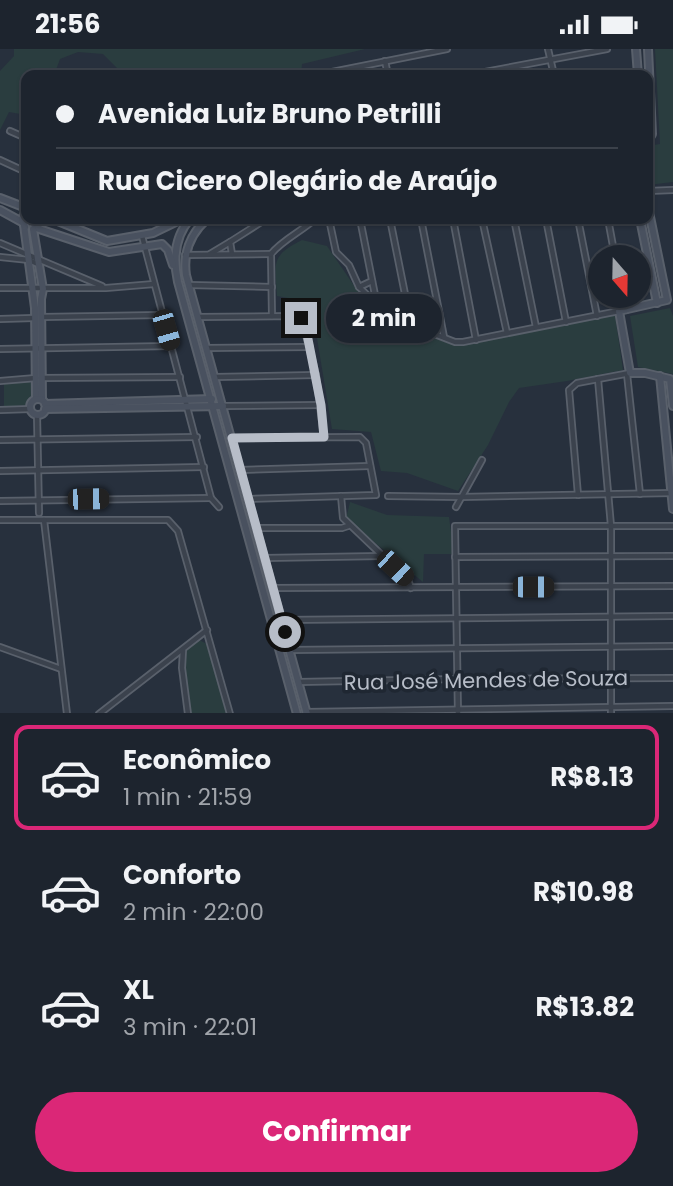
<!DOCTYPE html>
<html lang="pt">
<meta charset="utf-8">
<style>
body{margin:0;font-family:Poppins,sans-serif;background:#2a303a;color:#f1f3f6;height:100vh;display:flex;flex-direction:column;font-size:26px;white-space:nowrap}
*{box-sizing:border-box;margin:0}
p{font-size:23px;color:#a0a4aa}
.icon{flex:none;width:38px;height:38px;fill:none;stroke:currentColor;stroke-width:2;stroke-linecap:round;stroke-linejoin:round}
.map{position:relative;height:664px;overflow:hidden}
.side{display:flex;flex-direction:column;background:#1d242e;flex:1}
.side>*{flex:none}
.hud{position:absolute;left:21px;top:21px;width:632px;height:154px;border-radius:14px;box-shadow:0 2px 5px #0004,0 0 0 2px #3b414a;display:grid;align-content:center;height:154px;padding:0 35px;background:#1d242e}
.needle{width:46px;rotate:160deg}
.fabs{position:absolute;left:588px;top:196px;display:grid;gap:14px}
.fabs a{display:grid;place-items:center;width:63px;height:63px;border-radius:50%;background:#1d242e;box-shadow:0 2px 5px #0004,0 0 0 2px #3b414a;font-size:35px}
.end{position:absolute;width:32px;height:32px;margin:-16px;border:9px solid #b7bdc8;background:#111;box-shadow:0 0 0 4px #111}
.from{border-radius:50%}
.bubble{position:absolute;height:49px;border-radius:24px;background:#1d242e;box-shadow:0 2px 5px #0004,0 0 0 2px #3b414a;font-size:23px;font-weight:700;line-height:49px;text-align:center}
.car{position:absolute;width:21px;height:42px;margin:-21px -10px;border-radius:9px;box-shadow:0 0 5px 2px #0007;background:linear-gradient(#222 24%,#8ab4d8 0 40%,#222 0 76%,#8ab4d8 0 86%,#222 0)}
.hud b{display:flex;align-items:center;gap:24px;height:66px;font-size:26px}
.hud b+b{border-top:2px solid #3b414a}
.hud i{width:18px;height:18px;background:#f1f3f6}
ul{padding:12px 0 0;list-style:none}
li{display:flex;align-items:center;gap:21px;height:105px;margin:0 14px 10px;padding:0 21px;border:4px solid transparent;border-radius:14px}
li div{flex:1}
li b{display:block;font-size:26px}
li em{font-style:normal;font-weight:700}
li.current{border-color:#db2777}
li>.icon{width:63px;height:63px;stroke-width:1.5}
.button{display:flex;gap:14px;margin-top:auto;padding:14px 35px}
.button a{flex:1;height:80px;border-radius:42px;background:#db2777;color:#fff;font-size:28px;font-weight:700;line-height:80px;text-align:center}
.status{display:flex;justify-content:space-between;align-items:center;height:49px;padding:0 35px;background:#1d242e;direction:ltr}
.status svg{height:19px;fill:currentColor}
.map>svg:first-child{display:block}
.green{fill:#2a3d3f}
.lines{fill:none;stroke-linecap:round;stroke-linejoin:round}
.street-casing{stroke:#59606b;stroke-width:8}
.secondary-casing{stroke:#59606b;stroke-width:10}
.street{stroke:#3b424d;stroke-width:4.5}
.secondary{stroke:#49515f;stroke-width:6}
.route{stroke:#b7bdc8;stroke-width:9}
.labels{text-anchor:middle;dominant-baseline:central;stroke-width:7;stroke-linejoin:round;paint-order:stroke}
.street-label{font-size:21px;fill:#b7bdc8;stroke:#1f2732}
</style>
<div class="status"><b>21:56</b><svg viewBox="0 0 49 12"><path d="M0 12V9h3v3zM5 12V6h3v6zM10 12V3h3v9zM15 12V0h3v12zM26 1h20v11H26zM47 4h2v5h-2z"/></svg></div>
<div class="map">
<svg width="673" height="665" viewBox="0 0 673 665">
<rect width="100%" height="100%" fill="#27303d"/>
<g class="green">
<path d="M 14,0 L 365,0 L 302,15 L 301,26 L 273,26 L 273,24 L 263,26 L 121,26 L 119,21 L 103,5 L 78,3 L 60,10 L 54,26 L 26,26 L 26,66 L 9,63 L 0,81 L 0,22 L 14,7 Z"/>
<path d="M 655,0 L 673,0 L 673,133 L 648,136 L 648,97 L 660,95 Z"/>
<path d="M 302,191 L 327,197 L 357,241 L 388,274 L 457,297 L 615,266 L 623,321 L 567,332 L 519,339 L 509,353 L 488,396 L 458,442 L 407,424 L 381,422 L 371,383 L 332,380 L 311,253 L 277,247 C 275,214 270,207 302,191 Z"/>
<path d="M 670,259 L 673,267 L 673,325 L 638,318 L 630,267 Z"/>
<path d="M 29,332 L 33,336 L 33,344 L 25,356 L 4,358 L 4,333 Z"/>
<path d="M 350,453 L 387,466 L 449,468 L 454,505 L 424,505 L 423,533 L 346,470 Z"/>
<path d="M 199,591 L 209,596 L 229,664 L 190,664 L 183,617 L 185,601 Z"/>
</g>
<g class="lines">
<g class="street-casing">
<g id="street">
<path d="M 548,0 L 554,26"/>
<path d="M 385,12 L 388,26"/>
<path d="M 317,26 L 447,0"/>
<path d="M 469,26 L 607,0"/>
<path d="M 623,26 L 638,23"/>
<path d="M 10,82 L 26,89"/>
<path d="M 0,111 L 26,123"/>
<path d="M 648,142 L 673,141"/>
<path d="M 329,170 L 336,203 L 349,216 L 359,238 L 390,268 L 455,293 L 463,293 L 619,262"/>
<path d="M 360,170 L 377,256"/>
<path d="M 390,170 L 411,275"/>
<path d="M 421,170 L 444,288"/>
<path d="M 453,170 L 476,291"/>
<path d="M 482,170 L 507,284"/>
<path d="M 514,170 L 536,278"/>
<path d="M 546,170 L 566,273"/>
<path d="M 578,170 L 597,267"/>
<path d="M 608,170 L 615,208"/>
<path d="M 142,187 L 211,449 L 219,458"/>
<path d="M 0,194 L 102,237"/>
<path d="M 210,205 L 230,193"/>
<path d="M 232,205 L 230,193 L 266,170"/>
<path d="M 271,205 L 272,267"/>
<path d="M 271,205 C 282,191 302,182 315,170"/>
<path d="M 185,206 L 271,205"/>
<path d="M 0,208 L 29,211 L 38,215"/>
<path d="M 189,236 L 272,238"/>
<path d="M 359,238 L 372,232"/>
<path d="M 0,239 L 106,239 L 154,235"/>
<path d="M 623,247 L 626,261"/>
<path d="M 42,268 L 162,266"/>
<path d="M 198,268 L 295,267 L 302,270 L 316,326 L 324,388"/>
<path d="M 0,270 L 34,269"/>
<path d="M 207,299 L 310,298"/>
<path d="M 0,300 L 171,297"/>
<path d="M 627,325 L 640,445"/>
<path d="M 215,328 L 316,326"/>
<path d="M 42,329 L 180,328"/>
<path d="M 598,330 L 611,477 L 611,665"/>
<path d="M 0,332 L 36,329"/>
<path d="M 223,357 L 321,356"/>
<path d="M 0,361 L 30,360"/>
<path d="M 37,366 L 39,464"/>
<path d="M 232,389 L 360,388 L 366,394 L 376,446 L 249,450"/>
<path d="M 0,391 L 197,388"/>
<path d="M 240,421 L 370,417"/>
<path d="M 0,422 L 204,418"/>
<path d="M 578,446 L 569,341 L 577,334 L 630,324"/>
<path d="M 341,447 L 343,469 L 408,531 L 411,539"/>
<path d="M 388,447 L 461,448 L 673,444"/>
<path d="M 0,452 L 211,449"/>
<path d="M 456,458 L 482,411"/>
<path d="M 0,471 L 168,471 L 178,482 L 230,665"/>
<path d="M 44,471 L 67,665"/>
<path d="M 256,479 L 342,479 L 348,477"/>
<path d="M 455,508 L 673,507"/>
<path d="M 265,509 L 382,507"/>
<path d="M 273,539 L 673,537"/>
<path d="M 282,571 L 673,567"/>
<path d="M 0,598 L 61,620"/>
<path d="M 183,601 L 182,619 L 188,665"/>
<path d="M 289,601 L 673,597"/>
<path d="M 298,633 L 458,630 L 673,629"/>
<path d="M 306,663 L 673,657"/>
<path d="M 99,665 L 207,581"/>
<path d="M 458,665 L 455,477 L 673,477"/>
</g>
</g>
<g class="secondary-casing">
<g id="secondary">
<path d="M 636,0 L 638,26"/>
<path d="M 648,92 L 652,85 L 648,0"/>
<path d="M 0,149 L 26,159"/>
<path d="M 648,158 L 667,251 L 619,262 L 630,324 L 645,324 L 670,330 L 673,357"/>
<path d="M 0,161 L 22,173"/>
<path d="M 53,170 L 107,192 L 153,184 L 182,170"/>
<path d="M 190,170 C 174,188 173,210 178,233 L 297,665"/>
<path d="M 207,170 C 190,185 183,205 186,226 L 307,665"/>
<path d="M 640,170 L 657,254"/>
<path d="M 24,176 L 35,259 L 36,350"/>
<path d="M 25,178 L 22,170 L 26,161"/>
<path d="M 35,179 L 41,174 L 42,170"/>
<path d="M 36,179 L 109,203 L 162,195 L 168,201 L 173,216"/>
<path d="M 33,180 L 43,240 L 41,250 L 42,350"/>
<path d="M 660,327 L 673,460"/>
<circle cx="38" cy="358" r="8"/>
<path d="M 45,355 L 212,350"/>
<path d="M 45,360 L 223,357"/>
</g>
</g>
<use href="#street" class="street"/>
<use href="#secondary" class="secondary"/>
</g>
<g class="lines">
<path class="route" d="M 285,583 L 232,389 L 324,388 L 321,356 L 305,275 L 301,269"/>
</g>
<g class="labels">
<g class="street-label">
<text transform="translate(486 631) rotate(-1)">Rua José Mendes de Souza</text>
</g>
</g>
</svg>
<div class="fabs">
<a><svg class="needle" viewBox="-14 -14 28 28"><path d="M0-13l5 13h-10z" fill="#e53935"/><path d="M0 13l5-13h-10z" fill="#a0a4aa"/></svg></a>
</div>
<i class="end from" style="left:285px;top:583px"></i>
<i class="end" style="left:301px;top:269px"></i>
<div class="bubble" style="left:326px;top:245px;width:116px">2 min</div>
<i class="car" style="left:166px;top:281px;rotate:164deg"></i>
<i class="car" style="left:88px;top:450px;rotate:89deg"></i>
<i class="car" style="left:395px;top:519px;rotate:133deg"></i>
<i class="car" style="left:533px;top:538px;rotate:90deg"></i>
<div class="hud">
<b><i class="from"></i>Avenida Luiz Bruno Petrilli</b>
<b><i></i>Rua Cicero Olegário de Araújo</b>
</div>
</div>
<section class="side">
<ul>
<li class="current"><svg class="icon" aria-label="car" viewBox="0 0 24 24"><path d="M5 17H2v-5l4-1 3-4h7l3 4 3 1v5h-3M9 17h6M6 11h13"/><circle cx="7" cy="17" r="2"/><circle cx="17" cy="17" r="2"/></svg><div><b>Econômico</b><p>1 min · 21:59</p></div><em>R$8.13</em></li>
<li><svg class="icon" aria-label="car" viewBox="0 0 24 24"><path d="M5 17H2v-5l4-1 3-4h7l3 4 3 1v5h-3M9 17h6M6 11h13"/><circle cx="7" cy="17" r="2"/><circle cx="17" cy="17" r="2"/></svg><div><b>Conforto</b><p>2 min · 22:00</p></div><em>R$10.98</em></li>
<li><svg class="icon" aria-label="car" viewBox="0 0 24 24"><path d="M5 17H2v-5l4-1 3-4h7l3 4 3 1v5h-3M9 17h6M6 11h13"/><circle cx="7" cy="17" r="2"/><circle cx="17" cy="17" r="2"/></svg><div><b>XL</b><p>3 min · 22:01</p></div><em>R$13.82</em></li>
</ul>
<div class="button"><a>Confirmar</a></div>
</section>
